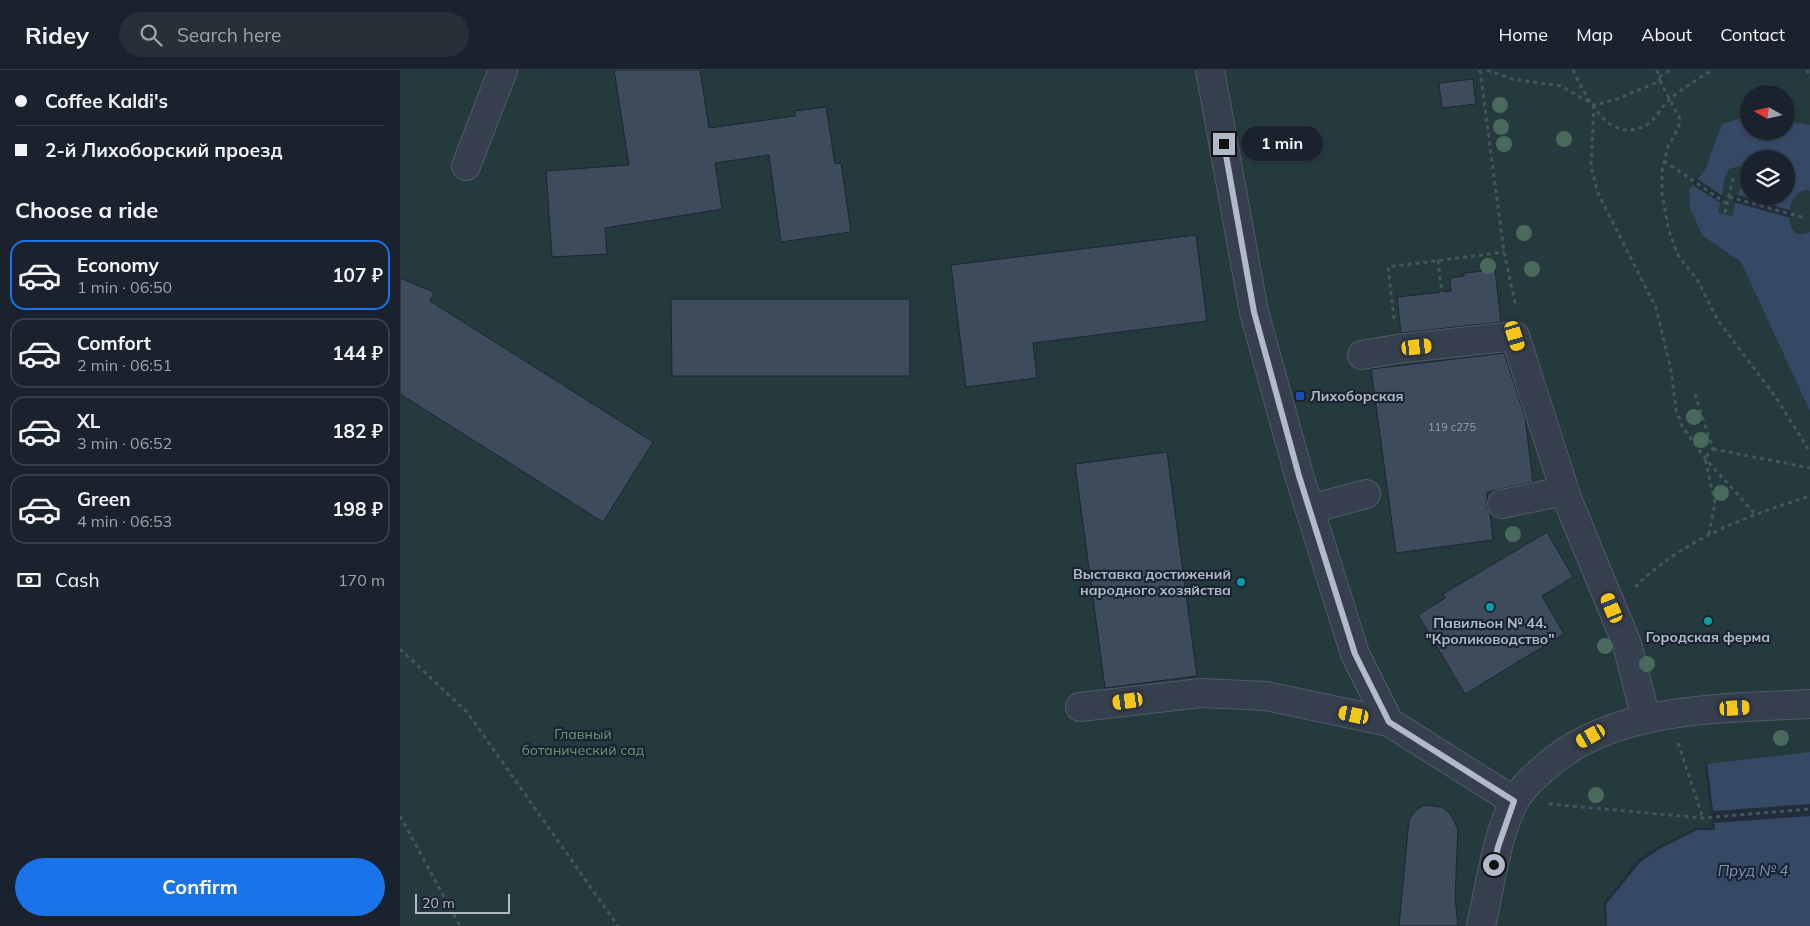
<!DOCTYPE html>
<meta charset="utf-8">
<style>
body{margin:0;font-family:Mulish,sans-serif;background:#272f39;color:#f1f3f6;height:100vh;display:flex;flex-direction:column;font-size:19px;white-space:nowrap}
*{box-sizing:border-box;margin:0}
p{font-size:16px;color:#9fa4aa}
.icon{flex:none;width:28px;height:28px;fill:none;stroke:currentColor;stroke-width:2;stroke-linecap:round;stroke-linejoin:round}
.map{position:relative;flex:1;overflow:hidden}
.sheet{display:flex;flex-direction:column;background:#1a222d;width:400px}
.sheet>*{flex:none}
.banner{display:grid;align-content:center;height:110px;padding:0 15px;background:#1a222d}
.needle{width:32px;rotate:278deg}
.tools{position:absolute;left:1340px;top:15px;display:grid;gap:10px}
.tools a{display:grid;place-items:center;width:55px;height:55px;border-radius:50%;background:#1a222d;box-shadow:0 1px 4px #0004,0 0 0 1px #383f49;font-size:25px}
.scale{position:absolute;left:15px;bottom:12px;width:95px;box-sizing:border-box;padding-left:5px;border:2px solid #b1bac8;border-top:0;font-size:14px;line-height:18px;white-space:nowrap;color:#b1bac8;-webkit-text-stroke:4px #1b2431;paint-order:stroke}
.end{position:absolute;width:22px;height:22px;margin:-11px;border:6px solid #b1bac8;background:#111;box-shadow:0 0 0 2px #111}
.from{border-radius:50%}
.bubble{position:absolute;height:35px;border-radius:18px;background:#1a222d;box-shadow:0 1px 4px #0004,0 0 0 1px #383f49;font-size:16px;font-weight:700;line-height:35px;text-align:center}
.car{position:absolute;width:15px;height:30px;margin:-15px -8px;border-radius:6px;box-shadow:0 0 4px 1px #0007;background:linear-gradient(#f5c518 24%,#345 0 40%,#f5c518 0 76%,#345 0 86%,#f5c518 0)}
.banner b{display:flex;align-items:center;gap:18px;height:48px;font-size:19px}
.banner b+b{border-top:1px solid #383f49}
.banner i{width:12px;height:12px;background:#f1f3f6}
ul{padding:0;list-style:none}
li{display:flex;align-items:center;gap:15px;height:70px;margin:0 10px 8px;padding:0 5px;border:2px solid #383f49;border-radius:15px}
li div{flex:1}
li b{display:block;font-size:19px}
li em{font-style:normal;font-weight:700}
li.current{border-color:#1a73e8}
li>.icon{width:45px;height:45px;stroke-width:1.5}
h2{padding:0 15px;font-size:22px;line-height:60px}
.pay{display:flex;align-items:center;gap:12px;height:55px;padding:0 15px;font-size:19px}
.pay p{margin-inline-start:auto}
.button{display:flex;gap:10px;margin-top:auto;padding:10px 15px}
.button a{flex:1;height:58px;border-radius:30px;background:#1a73e8;color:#fff;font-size:20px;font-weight:700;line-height:58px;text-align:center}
header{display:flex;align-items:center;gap:30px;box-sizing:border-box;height:70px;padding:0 25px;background:#1a222d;border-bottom:1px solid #383f49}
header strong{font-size:24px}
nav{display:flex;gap:28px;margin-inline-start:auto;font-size:18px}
.search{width:350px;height:45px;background:#272f39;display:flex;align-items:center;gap:12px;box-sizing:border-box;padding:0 18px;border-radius:28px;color:#9fa4aa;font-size:19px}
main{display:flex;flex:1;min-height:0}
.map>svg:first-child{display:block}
.green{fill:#243a3d;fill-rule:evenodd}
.water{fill:#354864;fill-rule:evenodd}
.pier{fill:#222d3c}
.building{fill:#3e4b5c;stroke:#1d2633}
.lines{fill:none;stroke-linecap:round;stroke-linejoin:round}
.minor-casing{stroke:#515a67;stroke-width:30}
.path{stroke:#42575b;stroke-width:3;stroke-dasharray:4 4;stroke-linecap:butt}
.minor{stroke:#363f4d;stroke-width:28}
.tree{fill:#48695b}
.route{stroke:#b1bac8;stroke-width:6}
.transit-dot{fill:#1a4fb4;stroke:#1b2431;stroke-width:2}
.culture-dot{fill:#0f9aa8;stroke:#1b2431;stroke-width:2}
.labels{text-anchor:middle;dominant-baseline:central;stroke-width:4.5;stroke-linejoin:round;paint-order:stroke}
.number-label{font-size:11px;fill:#949ead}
.poi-label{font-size:14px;font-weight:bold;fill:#b1bac8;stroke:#1b2431}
.park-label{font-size:14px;fill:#689a74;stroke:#1b2431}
.water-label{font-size:15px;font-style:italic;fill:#7890b1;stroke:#1b2431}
</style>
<header>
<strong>Ridey</strong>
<div class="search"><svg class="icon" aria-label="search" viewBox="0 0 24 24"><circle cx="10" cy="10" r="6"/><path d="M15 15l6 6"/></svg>Search here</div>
<nav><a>Home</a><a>Map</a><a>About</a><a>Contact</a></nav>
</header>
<main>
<section class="sheet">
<div class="banner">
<b><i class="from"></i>Coffee Kaldi's</b>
<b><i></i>2-й Лихоборский проезд</b>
</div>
<h2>Choose a ride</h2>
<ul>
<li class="current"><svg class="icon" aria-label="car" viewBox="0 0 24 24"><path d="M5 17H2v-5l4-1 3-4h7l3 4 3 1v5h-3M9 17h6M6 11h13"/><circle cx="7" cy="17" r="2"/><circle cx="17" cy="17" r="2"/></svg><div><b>Economy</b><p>1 min · 06:50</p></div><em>107 ₽</em></li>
<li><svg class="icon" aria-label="car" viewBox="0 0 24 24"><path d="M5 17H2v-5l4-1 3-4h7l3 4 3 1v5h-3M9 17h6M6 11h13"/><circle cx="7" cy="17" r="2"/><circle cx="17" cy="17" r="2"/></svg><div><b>Comfort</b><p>2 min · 06:51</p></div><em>144 ₽</em></li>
<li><svg class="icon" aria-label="car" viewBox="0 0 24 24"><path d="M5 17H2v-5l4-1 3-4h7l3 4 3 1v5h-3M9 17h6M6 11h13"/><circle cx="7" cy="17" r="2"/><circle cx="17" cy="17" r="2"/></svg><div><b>XL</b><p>3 min · 06:52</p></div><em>182 ₽</em></li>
<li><svg class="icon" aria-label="car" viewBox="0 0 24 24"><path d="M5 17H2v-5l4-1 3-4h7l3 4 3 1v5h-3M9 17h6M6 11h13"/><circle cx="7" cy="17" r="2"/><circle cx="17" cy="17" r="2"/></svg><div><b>Green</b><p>4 min · 06:53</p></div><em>198 ₽</em></li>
</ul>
<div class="pay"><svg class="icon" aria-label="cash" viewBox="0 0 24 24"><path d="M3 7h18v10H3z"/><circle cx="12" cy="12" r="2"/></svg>Cash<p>170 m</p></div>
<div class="button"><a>Confirm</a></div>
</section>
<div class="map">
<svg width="1410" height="856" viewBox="0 0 1410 856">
<rect width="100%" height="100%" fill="#222d3c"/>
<path class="green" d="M 0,0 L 1410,0 L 1410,856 L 0,856 ZM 1349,24 L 1386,24 L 1386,61 L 1349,61 ZM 1349,89 L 1386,89 L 1386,126 L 1349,126 Z"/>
<g class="water">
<path d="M 1341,48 L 1349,49 L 1349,61 L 1386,61 L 1386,51 L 1410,55 L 1410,121 C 1386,112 1379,178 1410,162 L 1410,341 L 1341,192 L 1303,166 L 1290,139 L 1289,120 L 1305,100 L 1322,54 ZM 1349,89 L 1386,89 L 1386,126 L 1349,126 ZM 1343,95 L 1346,98 C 1343,114 1335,129 1332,146 L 1318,143 L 1326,104 L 1329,99 Z"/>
<path d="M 1410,682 L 1410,856 L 1207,856 L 1206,834 L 1240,792 L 1259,779 L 1297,760 L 1315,760 L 1307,694 Z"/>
</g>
<g class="pier">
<path d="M 1296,108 L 1324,127 L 1321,133 L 1291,114 Z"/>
<path d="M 1335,124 L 1392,141 L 1391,148 L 1333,132 Z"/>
<path d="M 1307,691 L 1313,741 L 1410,734 L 1410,746 L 1314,753 L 1315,760 L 1297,760 L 1259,779 L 1240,792 L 1206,834 L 1207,856 L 1205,856 L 1204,833 L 1238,790 L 1258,777 L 1296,758 L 1312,757 L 1305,694 Z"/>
</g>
<g class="building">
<path d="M 214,0 L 300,0 L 309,58 L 395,46 L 395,41 L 426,37 L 435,94 L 441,93 L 451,162 L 381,172 L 369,85 L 315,93 L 322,139 L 205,158 L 207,184 L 152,187 L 146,101 L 229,95 Z"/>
<path d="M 1073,9 L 1076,34 L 1042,38 L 1039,13 Z"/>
<path d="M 796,165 L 807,251 L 633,273 L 637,308 L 566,317 L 551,195 Z"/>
<path d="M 1095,200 L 1101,252 L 1001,263 L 997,227 L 1051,221 L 1050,208 L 1064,206 L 1064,203 Z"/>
<path d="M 0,208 L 34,222 L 30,231 L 253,372 L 203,452 L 0,324 Z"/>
<path d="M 271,229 L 510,229 L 510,306 L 272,306 Z"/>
<path d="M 1104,283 L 1125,347 L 1133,412 L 1087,422 L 1087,437 L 1090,443 L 1093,470 L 996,483 L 971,299 Z"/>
<path d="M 767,382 L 797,606 L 705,618 L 675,394 Z"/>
<path d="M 1147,462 L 1173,507 L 1142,526 L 1164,564 L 1065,624 L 1018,545 L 1045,528 L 1043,524 Z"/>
<path d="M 1024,735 L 1042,737 L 1050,743 L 1058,759 L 1055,827 L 1058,856 L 999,856 L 1009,750 L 1015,741 Z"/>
</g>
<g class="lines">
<g class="minor-casing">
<g id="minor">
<path d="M 810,0 L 854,242 L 899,405 L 955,584 L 989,652 L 1114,731"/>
<path d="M 66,96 L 103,0"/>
<path d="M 962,285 L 997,279 L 1115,266 L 1168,431 L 1227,574 L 1246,649"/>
<path d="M 1102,434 L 1164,421"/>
<path d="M 910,439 L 966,424"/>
<path d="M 680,637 L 801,623 L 866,626 L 989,652"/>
<path d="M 1081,856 C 1090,817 1096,767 1114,732 C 1120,720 1132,709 1141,701 C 1210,635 1321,639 1410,634"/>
</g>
</g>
<g class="path">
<path d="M 1080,0 L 1104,182 L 1116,237"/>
<path d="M 1087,0 L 1112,9 L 1161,16 L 1194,35 L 1215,30 L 1260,11 L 1280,49 L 1279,56 L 1268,77 L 1262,101 L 1262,124 L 1269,161 L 1278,185 L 1298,211 L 1317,249 L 1375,326 L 1410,382"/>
<path d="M 1173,0 C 1187,28 1209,77 1248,54 C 1257,48 1262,35 1271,28 C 1283,18 1298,9 1312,0"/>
<path d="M 1257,0 L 1260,11"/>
<path d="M 1407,0 L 1410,8"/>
<path d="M 1259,7 L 1271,0"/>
<path d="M 1194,35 L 1191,96 L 1198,123 L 1256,238 L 1271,300 L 1276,340 L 1282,356 L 1305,388 L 1354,443"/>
<path d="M 1264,91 L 1327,134"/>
<path d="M 1329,127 L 1405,148"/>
<path d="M 1325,143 L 1333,108"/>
<path d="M 1038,190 L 1042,224"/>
<path d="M 994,249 L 988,197 L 1104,182"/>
<path d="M 1295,324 L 1313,379 L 1305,388 L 1315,433 L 1309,464"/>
<path d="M 1313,379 L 1410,398"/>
<path d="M 1235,517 C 1283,469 1347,446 1410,426"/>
<path d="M 0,579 L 67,642 L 218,856"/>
<path d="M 1278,673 L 1303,748"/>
<path d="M 1149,734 L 1303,748 L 1410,739"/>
<path d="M 0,746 L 60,856"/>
</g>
<use href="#minor" class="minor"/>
</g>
<g class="tree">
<circle cx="1100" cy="35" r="8"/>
<circle cx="1101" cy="57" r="8"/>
<circle cx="1164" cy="69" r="8"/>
<circle cx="1104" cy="74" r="8"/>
<circle cx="1124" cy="163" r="8"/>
<circle cx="1088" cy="196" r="8"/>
<circle cx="1132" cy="199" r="8"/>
<circle cx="1294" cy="347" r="8"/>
<circle cx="1301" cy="370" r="8"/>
<circle cx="1321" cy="423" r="8"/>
<circle cx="1113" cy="464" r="8"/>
<circle cx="1205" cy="576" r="8"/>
<circle cx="1247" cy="594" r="8"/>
<circle cx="1381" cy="668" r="8"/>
<circle cx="1196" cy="725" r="8"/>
</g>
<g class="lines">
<path class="route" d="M 824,74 L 854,242 L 899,406 L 955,584 L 989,652 L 1114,731 L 1098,777 L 1094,795"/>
</g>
<rect class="transit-dot" x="895" y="321" width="10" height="10" rx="2.5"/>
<g class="culture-dot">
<circle cx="841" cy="512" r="5"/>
<circle cx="1090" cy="537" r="5"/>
<circle cx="1308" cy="551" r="5"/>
</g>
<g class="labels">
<g class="number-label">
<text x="1052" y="357">119 с275</text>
</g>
<g class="poi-label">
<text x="910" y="326" text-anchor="start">Лихоборская</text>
<text x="831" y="504" text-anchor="end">Выставка достижений<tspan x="831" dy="16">народного хозяйства</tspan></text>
<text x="1090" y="553">Павильон № 44.<tspan x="1090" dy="16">"Кролиководство"</tspan></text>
<text x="1308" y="567">Городская ферма</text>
</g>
<g class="park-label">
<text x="183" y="664">Главный<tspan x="183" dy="16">ботанический сад</tspan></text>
</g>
<g class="water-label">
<text x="1353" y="800">Пруд № 4</text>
</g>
</g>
</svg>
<div class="tools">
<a><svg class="needle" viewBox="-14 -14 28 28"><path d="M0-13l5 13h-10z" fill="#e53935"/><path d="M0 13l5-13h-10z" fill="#9fa4aa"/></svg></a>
<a><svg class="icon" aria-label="layers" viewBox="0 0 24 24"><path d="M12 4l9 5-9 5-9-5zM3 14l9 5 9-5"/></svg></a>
</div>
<div class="scale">20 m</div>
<i class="end from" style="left:1094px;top:795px"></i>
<i class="end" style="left:824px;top:74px"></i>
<div class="bubble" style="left:841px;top:56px;width:82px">1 min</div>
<i class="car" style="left:1115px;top:266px;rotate:163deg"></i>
<i class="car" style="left:1017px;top:277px;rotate:84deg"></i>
<i class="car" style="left:1212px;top:538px;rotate:337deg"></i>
<i class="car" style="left:728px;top:631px;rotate:262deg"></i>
<i class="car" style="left:1335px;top:638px;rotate:87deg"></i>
<i class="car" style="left:954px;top:645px;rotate:282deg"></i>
<i class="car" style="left:1191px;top:666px;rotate:240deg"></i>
</div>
</main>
